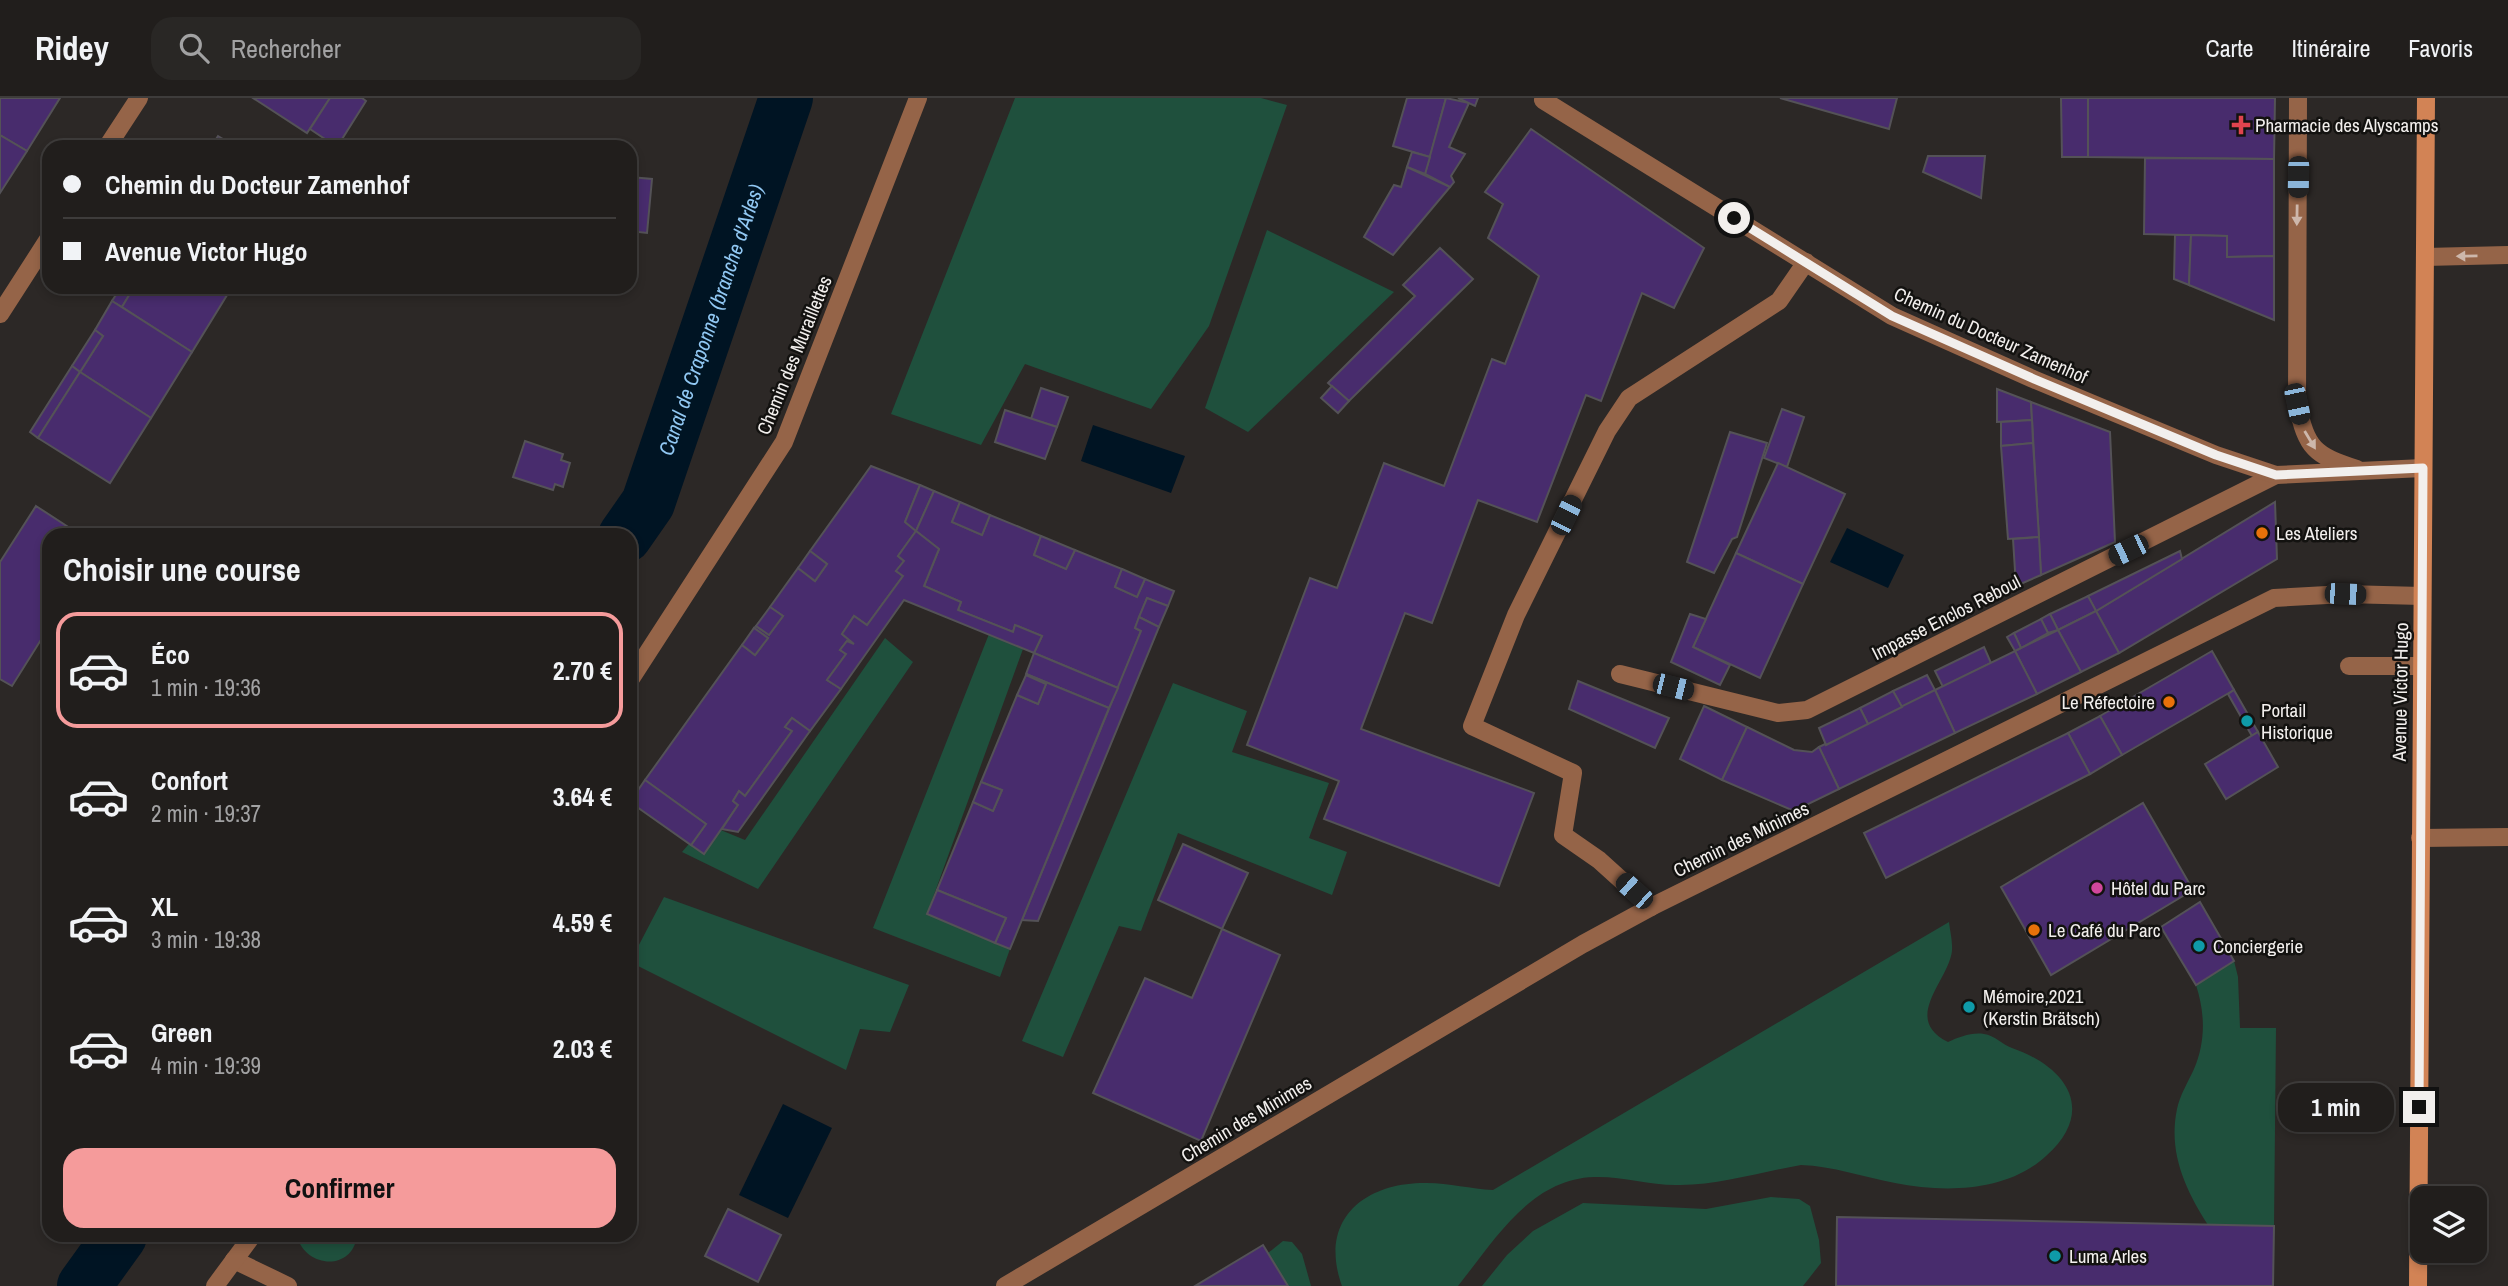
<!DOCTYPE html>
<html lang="fr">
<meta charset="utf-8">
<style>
body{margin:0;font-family:"Archivo Narrow",sans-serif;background:#292725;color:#f1f3f6;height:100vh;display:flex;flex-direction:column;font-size:26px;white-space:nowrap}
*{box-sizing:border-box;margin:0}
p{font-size:23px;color:#a2a2a3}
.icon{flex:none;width:38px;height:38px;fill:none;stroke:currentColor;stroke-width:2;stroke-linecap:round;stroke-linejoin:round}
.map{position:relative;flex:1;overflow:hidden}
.side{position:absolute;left:42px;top:430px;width:595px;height:714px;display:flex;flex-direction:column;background:#211e1c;border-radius:21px;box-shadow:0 4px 10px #0003,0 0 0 2px #3e3c3b}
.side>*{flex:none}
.hud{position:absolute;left:42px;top:42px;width:595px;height:154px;border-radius:21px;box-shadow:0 4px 10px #0003,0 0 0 2px #3e3c3b;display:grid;align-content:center;height:154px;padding:0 21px;background:#211e1c}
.controls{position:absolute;left:2410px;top:1088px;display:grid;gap:14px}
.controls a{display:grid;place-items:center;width:77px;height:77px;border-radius:14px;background:#211e1c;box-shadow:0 4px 10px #0003,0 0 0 2px #3e3c3b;font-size:35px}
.end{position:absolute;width:32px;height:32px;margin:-16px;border:9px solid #f2efed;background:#111;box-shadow:0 0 0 4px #111}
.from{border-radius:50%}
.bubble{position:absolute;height:49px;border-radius:21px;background:#211e1c;box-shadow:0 4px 10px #0003,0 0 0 2px #3e3c3b;font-size:23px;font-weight:700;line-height:49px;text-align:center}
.car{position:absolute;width:21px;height:42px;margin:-21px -10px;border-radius:9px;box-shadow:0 0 5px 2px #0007;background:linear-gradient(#222 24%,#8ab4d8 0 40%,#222 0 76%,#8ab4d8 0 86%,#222 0)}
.hud b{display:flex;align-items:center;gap:24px;height:66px;font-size:26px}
.hud b+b{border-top:2px solid #3e3c3b}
.hud i{width:18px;height:18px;background:#f1f3f6}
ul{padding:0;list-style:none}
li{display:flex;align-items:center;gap:21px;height:116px;margin:0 14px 10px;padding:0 7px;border:4px solid transparent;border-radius:21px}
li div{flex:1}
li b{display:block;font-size:26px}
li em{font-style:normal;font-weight:700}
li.active{border-color:#f59b9b}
li>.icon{width:63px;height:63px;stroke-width:1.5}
h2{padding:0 21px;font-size:32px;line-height:84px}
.cta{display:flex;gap:14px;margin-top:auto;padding:14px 21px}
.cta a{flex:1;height:80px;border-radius:21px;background:#f59b9b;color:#111;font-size:28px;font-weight:700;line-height:80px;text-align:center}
header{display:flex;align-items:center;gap:42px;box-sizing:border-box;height:98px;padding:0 35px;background:#211e1c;border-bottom:2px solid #3e3c3b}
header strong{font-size:33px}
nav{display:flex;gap:38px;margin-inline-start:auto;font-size:24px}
.search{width:490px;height:63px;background:#292725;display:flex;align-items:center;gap:18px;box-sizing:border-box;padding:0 24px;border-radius:21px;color:#a2a2a3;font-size:26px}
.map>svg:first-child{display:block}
.green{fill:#1f503d}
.water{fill:#001423}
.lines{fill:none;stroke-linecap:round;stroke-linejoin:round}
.canal{stroke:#001423;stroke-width:54}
.building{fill:#482c6d;stroke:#545257;stroke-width:2}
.service{stroke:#956448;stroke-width:18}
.pedestrian{stroke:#956448;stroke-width:18}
.minor{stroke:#956448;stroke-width:18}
.secondary{stroke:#d28355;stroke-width:18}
.oneway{fill:#cdb7ab}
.route{stroke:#f2efed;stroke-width:9}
.health-dot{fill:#e0444e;stroke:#131210;stroke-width:2.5}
.food-dot{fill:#e8710a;stroke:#131210;stroke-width:2.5}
.culture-dot{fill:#0f9aa8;stroke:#131210;stroke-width:2.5}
.hotel-dot{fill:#d1479c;stroke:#131210;stroke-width:2.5}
.labels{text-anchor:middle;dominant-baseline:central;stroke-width:5;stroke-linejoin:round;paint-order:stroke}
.poi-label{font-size:19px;fill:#f2efed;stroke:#131210;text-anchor:start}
.street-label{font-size:19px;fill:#f2efed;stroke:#131210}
.water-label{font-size:21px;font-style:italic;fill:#91c8f3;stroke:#131210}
</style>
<header>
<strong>Ridey</strong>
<div class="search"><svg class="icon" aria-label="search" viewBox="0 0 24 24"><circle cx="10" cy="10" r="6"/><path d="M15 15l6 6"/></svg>Rechercher</div>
<nav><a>Carte</a><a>Itinéraire</a><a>Favoris</a></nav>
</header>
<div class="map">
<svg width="2508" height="1188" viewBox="0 0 2508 1188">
<rect width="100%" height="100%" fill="#2c2826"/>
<g class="green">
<path d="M 1015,0 L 1261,0 L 1287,7 L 1209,228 L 1151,311 L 1025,266 L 981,347 L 891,316 Z"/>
<path d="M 1267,132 L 1394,194 L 1248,334 L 1205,310 Z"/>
<path d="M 989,536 L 1023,551 L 927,816 L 1010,851 L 1000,879 L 873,830 Z"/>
<path d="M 885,540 L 913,564 L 758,791 L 682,754 L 706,726 L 745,742 Z"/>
<path d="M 1173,585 L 1247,613 L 1232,654 L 1329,685 L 1309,740 L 1347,754 L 1332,797 L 1178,735 L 1141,833 L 1119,828 L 1063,959 L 1022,943 Z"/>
<path d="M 664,799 L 909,887 L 890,934 L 860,931 L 846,972 L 630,864 Z"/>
<path d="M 1949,824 C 1950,834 1954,848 1951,858 C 1943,888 1904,922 1948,944 C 1959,939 1972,934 1984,936 C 1994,937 2003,947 2012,950 C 2067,969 2097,1013 2046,1058 C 2007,1094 1945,1095 1895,1085 C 1863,1079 1833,1068 1801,1067 C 1761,1074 1720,1087 1680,1087 C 1651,1088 1623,1078 1594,1079 C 1530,1081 1494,1143 1458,1188 L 1342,1188 C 1318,1122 1364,1084 1427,1085 C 1449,1085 1471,1091 1493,1092 Z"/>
<path d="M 2234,863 L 2238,879 L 2240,930 L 2276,930 L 2274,1128 L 2208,1127 C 2185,1091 2168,1054 2177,1011 C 2180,997 2188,984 2194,971 C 2206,943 2205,915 2196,887 Z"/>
<path d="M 1771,1099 L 1799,1101 L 1810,1108 L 1819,1142 L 1821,1165 L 1803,1188 L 1482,1188 L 1507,1157 L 1533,1133 L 1583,1105 L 1706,1111 Z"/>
<path d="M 297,1138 L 357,1138 C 352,1174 305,1170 297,1138 Z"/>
<path d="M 1283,1143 L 1292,1144 L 1302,1156 L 1311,1188 L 1288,1188 L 1268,1155 Z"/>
</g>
<g class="water">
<path d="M 1093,327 L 1185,358 L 1171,395 L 1081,363 Z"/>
<path d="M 1847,430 L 1904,457 L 1888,490 L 1830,464 Z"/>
<path d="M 783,1006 L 832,1030 L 788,1120 L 739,1097 Z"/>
</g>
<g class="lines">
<g class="canal">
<path id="s1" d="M 625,438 L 648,405 L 786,0"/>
<path d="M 84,1188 L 120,1138"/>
</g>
</g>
<g class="building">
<path d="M 0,0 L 60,0 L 27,53 L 0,37 Z"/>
<path d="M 253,0 L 330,0 L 307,35 Z"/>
<path d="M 330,0 L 362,0 L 366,3 L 337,49 L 310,31 Z"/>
<path d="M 1407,0 L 1446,0 L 1430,59 L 1393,48 Z"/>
<path d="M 1446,0 L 1469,5 L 1449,49 L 1465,56 L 1451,78 L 1454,84 L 1450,89 L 1425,76 Z"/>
<path d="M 1458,0 L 1478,0 L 1475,8 Z"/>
<path d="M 1780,0 L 1897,0 L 1889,31 Z"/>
<path d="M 2061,0 L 2088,0 L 2088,59 L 2062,59 Z"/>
<path d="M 2088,0 L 2275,0 L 2274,61 L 2088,59 Z"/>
<path d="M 1531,31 L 1704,150 L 1674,210 L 1642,195 L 1601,303 L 1586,297 L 1537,424 L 1478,402 L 1432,525 L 1405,515 L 1361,631 L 1534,695 L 1499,788 L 1324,721 L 1339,683 L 1247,647 L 1310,480 L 1337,490 L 1384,365 L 1444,388 L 1492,261 L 1505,266 L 1539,178 L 1488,140 L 1503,106 L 1485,94 Z"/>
<path d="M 0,37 L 27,53 L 0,95 Z"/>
<path d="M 218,38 L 236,49 L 211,49 Z"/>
<path d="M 1412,54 L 1430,59 L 1425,76 L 1407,69 Z"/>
<path d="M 1928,58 L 1985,58 L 1981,100 L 1923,74 Z"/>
<path d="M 2145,60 L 2274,61 L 2274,158 L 2227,159 L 2227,138 L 2144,136 Z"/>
<path d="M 1407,69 L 1450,89 L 1393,157 L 1364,139 L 1394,87 L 1401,89 Z"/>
<path d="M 630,79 L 652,81 L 647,135 L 630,133 Z"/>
<path d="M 2175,137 L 2191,137 L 2189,187 L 2174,181 Z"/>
<path d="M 2191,137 L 2227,138 L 2227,159 L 2274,158 L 2274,222 L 2189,187 Z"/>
<path d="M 1440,150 L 1473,181 L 1349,303 L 1328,285 L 1415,198 L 1403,187 Z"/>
<path d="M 121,189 L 134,189 L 122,209 L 112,203 Z"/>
<path d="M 134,189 L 232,189 L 192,254 L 122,209 Z"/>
<path d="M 112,203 L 192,254 L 151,320 L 80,274 L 103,238 L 95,232 Z"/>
<path d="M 95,232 L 103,238 L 80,274 L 72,268 Z"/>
<path d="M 72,268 L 80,274 L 38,340 L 30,334 Z"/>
<path d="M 80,274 L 151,320 L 110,385 L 38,340 Z"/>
<path d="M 1332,288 L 1349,303 L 1338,315 L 1321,300 Z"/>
<path d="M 1041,290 L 1068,299 L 1057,329 L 1031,321 Z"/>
<path d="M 1997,291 L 2031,304 L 2032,322 L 1997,324 Z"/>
<path d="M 2031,304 L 2110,334 L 2115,444 L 2041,477 Z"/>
<path d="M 1782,311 L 1804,319 L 1787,369 L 1764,360 Z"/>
<path d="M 1005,312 L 1057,329 L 1045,361 L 995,344 Z"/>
<path d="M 2032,322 L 2033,345 L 2001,348 L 2001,324 Z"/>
<path d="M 1730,334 L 1767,345 L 1737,439 L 1732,441 L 1714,475 L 1687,464 Z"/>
<path d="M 525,343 L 563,356 L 561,362 L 570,365 L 563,389 L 555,386 L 553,392 L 513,379 Z"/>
<path d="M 2033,345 L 2039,439 L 2008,441 L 2001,348 Z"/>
<path d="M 1778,365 L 1845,396 L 1803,486 L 1736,455 Z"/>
<path d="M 871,368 L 920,387 L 905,424 L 916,433 L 898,458 L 904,463 L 896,473 L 903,478 L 867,527 L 854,518 L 842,536 L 854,546 L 847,543 L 840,552 L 846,556 L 827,582 L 841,591 L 810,633 L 792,620 L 785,629 L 792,633 L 745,698 L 739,693 L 733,703 L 738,707 L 704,756 L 691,747 L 706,726 L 645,682 L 742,547 L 755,557 L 768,540 L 754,530 L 756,528 L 769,537 L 783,518 L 770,509 L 798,470 L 815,483 L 827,466 L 810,453 Z"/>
<path d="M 920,387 L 934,393 L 916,433 L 905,424 Z"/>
<path d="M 934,393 L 960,404 L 952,424 L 982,437 L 990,417 L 1041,438 L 1034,457 L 1066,471 L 1075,452 L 1122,471 L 1115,489 L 1137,499 L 1145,481 L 1174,493 L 1168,508 L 1147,500 L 1135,530 L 1141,533 L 1118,590 L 1034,555 L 1042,538 L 1015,527 L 1013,534 L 958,512 L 961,504 L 924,488 L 939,451 L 916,433 Z"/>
<path d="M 960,404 L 990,417 L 982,437 L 952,424 Z"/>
<path d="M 2275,404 L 2277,461 L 2119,555 L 2096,513 Z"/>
<path d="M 36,408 L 82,438 L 49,438 L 49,529 L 12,588 L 0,581 L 0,464 Z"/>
<path d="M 916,433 L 939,451 L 924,488 L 961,504 L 958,512 L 1013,534 L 1015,527 L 1042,538 L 1034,555 L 904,502 L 841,591 L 827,582 L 846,556 L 840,552 L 847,543 L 854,546 L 842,536 L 854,518 L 867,527 L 903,478 L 896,473 L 904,463 L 898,458 Z"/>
<path d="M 1041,438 L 1075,452 L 1066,471 L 1034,457 Z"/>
<path d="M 2039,439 L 2041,477 L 2016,488 L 2013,441 Z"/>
<path d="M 810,453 L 827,466 L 815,483 L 798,470 Z"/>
<path d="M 2180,453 L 2182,461 L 2096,513 L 2088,498 Z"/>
<path d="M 1736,455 L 1803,486 L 1760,580 L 1693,549 Z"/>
<path d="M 1122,471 L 1145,481 L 1137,499 L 1115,489 Z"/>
<path d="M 2088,498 L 2096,513 L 2058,532 L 2050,516 Z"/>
<path d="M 1147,500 L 1168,508 L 1159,529 L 1139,519 Z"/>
<path d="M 770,509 L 783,518 L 769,537 L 756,528 Z"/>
<path d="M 2096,513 L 2119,555 L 2081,574 L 2058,532 Z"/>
<path d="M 1690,516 L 1706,521 L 1693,549 L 1730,567 L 1720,587 L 1671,564 Z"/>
<path d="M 2050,516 L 2058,532 L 2048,535 L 2041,521 Z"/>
<path d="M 1139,519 L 1159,529 L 1038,823 L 1022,822 L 1141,533 L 1135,530 Z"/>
<path d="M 2041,521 L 2048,535 L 2021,550 L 2014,535 Z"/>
<path d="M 754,530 L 768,540 L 755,557 L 742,547 Z"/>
<path d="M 2058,532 L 2081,574 L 2037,596 L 2015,553 Z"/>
<path d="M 2014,535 L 2021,550 L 2015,553 L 2007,539 Z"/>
<path d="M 1984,549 L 1991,565 L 1943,589 L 1935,573 Z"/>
<path d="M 2015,553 L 2037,596 L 1955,635 L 1935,592 Z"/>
<path d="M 2212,553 L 2234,592 L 2122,657 L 2100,618 Z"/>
<path d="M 1034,555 L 1118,590 L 1109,610 L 1026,576 Z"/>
<path d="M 1026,576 L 1109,610 L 1010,851 L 995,845 L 1006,820 L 937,792 L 973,704 L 993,713 L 1002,692 L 981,684 L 1017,597 L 1038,606 L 1046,586 Z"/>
<path d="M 1026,577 L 1046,586 L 1038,606 L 1017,597 Z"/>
<path d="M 1927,577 L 1935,592 L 1902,609 L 1893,593 Z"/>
<path d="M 1578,583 L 1669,620 L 1655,650 L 1569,611 Z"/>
<path d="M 1935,592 L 1955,635 L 1839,691 L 1819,649 Z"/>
<path d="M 2234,592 L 2258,634 L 2252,638 L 2228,596 Z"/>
<path d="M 1893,593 L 1902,609 L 1868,626 L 1860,610 Z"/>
<path d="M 1704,608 L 1747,629 L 1722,682 L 1680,661 Z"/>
<path d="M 1860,610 L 1868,626 L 1826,647 L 1819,630 Z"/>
<path d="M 2100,618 L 2122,657 L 2090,676 L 2068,635 Z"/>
<path d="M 792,620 L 810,633 L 738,734 L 722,731 L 738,707 L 733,703 L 739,693 L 745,698 L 792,633 L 785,629 Z"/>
<path d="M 1747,629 L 1794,652 L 1812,654 L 1819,649 L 1839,691 L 1794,713 L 1722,682 Z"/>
<path d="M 2258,634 L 2278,669 L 2226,701 L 2205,666 Z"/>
<path d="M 2068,635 L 2090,676 L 1886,780 L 1864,735 Z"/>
<path d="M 645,682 L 706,726 L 691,747 L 630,704 Z"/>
<path d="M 981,684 L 1002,692 L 993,713 L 973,704 Z"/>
<path d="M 2143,705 L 2193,792 L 2051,877 L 2001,789 Z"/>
<path d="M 1183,746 L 1248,775 L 1222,831 L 1158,802 Z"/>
<path d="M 937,792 L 1006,820 L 995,845 L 927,816 Z"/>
<path d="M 2200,804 L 2234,863 L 2196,887 L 2161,829 Z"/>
<path d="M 1222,831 L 1280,857 L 1201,1043 L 1093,995 L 1145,880 L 1192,900 Z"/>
<path d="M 728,1111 L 781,1137 L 758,1184 L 705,1158 Z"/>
<path d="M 1837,1119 L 2274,1128 L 2273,1188 L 1836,1188 Z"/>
<path d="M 1263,1147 L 1288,1188 L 1195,1188 Z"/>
</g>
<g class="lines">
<g class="service">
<path d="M 2298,0 L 2297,306 C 2307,351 2314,357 2357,371"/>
<path d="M 2349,568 L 2421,568"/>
<path d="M 1620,576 L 1778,615 L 1807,612 L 2276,377"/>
<path d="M 2420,740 L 2508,739"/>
<path d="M 1651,809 L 1599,762 L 1563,737 L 1573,675 L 1472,628 L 1516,517 L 1607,333 L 1629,300 L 1779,203 L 1806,164"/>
</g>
<g class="pedestrian">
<path d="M 234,1162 L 288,1188"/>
<path d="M 215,1188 L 252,1138"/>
<path d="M 1005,1188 L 1583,846 L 1651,809"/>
</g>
<g class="minor">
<path d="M 1543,2 L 1892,218 L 2033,281 L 2216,357 L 2276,377 L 2423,370"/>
<path d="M 107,49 L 139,0"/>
<path d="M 2425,159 L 2508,157"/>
<path d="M 0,216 L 49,140"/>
<path d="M 630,582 L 784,344 L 918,0"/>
<path d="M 1651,809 L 2274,500 L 2345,496 L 2422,498"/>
</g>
<path class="secondary" d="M 2418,1188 L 2426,0"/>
</g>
<defs><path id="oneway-solid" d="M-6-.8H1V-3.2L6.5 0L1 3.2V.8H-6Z" transform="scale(1.75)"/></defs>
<g class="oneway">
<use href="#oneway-solid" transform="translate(2297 117) rotate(91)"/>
<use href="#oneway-solid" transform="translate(2467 158) rotate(179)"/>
<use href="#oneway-solid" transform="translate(2310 342) rotate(59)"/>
</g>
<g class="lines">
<path class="route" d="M 1734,120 L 1892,218 L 2034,281 L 2216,357 L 2276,377 L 2423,370 L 2419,1009"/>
</g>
<path class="health-dot" d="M2237.5 16.5h7v7h7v7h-7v7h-7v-7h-7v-7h7z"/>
<g class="food-dot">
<circle cx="2262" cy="435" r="7"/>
<circle cx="2169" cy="604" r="7"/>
<circle cx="2034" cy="832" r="7"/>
</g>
<g class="culture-dot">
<circle cx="2247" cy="623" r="7"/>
<circle cx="2199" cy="848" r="7"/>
<circle cx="1969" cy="909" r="7"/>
<circle cx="2055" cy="1158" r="7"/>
</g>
<circle class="hotel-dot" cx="2097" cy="790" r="7"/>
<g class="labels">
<g class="poi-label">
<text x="2255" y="27">Pharmacie des Alyscamps</text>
<text x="2276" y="435">Les Ateliers</text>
<text x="2155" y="604" text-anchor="end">Le Réfectoire</text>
<text x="2261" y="612">Portail<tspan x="2261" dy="22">Historique</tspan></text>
<text x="2111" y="790">Hôtel du Parc</text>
<text x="2048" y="832">Le Café du Parc</text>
<text x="2213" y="848">Conciergerie</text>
<text x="1983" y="898">Mémoire,2021<tspan x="1983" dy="22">(Kerstin Brätsch)</tspan></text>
<text x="2069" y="1158">Luma Arles</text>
</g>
<g class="street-label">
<text transform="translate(1991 237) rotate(24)">Chemin du Docteur Zamenhof</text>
<text transform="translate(794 257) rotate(-68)">Chemin des Muraillettes</text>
<text transform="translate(1946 519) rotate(-27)">Impasse Enclos Reboul</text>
<text transform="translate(2400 594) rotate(-89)">Avenue Victor Hugo</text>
<text transform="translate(1741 741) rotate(-26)">Chemin des Minimes</text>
<text transform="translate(1246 1021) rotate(-31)">Chemin des Minimes</text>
</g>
<g class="water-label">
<text stroke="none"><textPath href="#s1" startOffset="234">Canal de Craponne (branche d'Arles)</textPath></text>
</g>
</g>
</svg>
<div class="controls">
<a><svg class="icon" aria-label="layers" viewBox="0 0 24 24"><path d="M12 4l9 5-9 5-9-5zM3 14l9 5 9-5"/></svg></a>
</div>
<i class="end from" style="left:1734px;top:120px"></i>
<i class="end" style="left:2419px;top:1009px"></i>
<div class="bubble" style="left:2278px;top:985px;width:116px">1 min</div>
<i class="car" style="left:2298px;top:79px;rotate:181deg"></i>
<i class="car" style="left:2297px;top:306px;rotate:168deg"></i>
<i class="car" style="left:1566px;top:417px;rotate:26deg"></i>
<i class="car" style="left:2128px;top:452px;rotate:244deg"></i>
<i class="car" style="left:2345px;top:496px;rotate:92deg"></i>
<i class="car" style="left:1673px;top:589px;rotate:104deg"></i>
<i class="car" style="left:1634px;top:793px;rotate:312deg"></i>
<div class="hud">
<b><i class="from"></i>Chemin du Docteur Zamenhof</b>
<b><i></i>Avenue Victor Hugo</b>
</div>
<section class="side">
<h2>Choisir une course</h2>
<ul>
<li class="active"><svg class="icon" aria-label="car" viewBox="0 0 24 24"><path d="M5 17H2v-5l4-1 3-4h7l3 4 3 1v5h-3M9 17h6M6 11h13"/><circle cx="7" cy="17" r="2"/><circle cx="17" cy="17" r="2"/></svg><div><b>Éco</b><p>1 min · 19:36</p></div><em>2.70 €</em></li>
<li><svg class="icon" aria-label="car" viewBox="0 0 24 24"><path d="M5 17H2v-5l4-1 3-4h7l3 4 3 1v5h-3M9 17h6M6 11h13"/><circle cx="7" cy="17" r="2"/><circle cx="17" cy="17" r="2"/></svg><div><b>Confort</b><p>2 min · 19:37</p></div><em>3.64 €</em></li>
<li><svg class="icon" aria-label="car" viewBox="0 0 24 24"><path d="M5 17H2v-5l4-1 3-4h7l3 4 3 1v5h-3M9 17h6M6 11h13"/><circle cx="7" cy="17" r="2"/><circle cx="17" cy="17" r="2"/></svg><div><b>XL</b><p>3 min · 19:38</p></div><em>4.59 €</em></li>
<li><svg class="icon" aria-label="car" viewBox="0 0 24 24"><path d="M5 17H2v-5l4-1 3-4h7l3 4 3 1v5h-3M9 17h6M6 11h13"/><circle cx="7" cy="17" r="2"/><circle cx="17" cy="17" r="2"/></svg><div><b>Green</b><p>4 min · 19:39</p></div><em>2.03 €</em></li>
</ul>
<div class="cta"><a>Confirmer</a></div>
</section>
</div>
